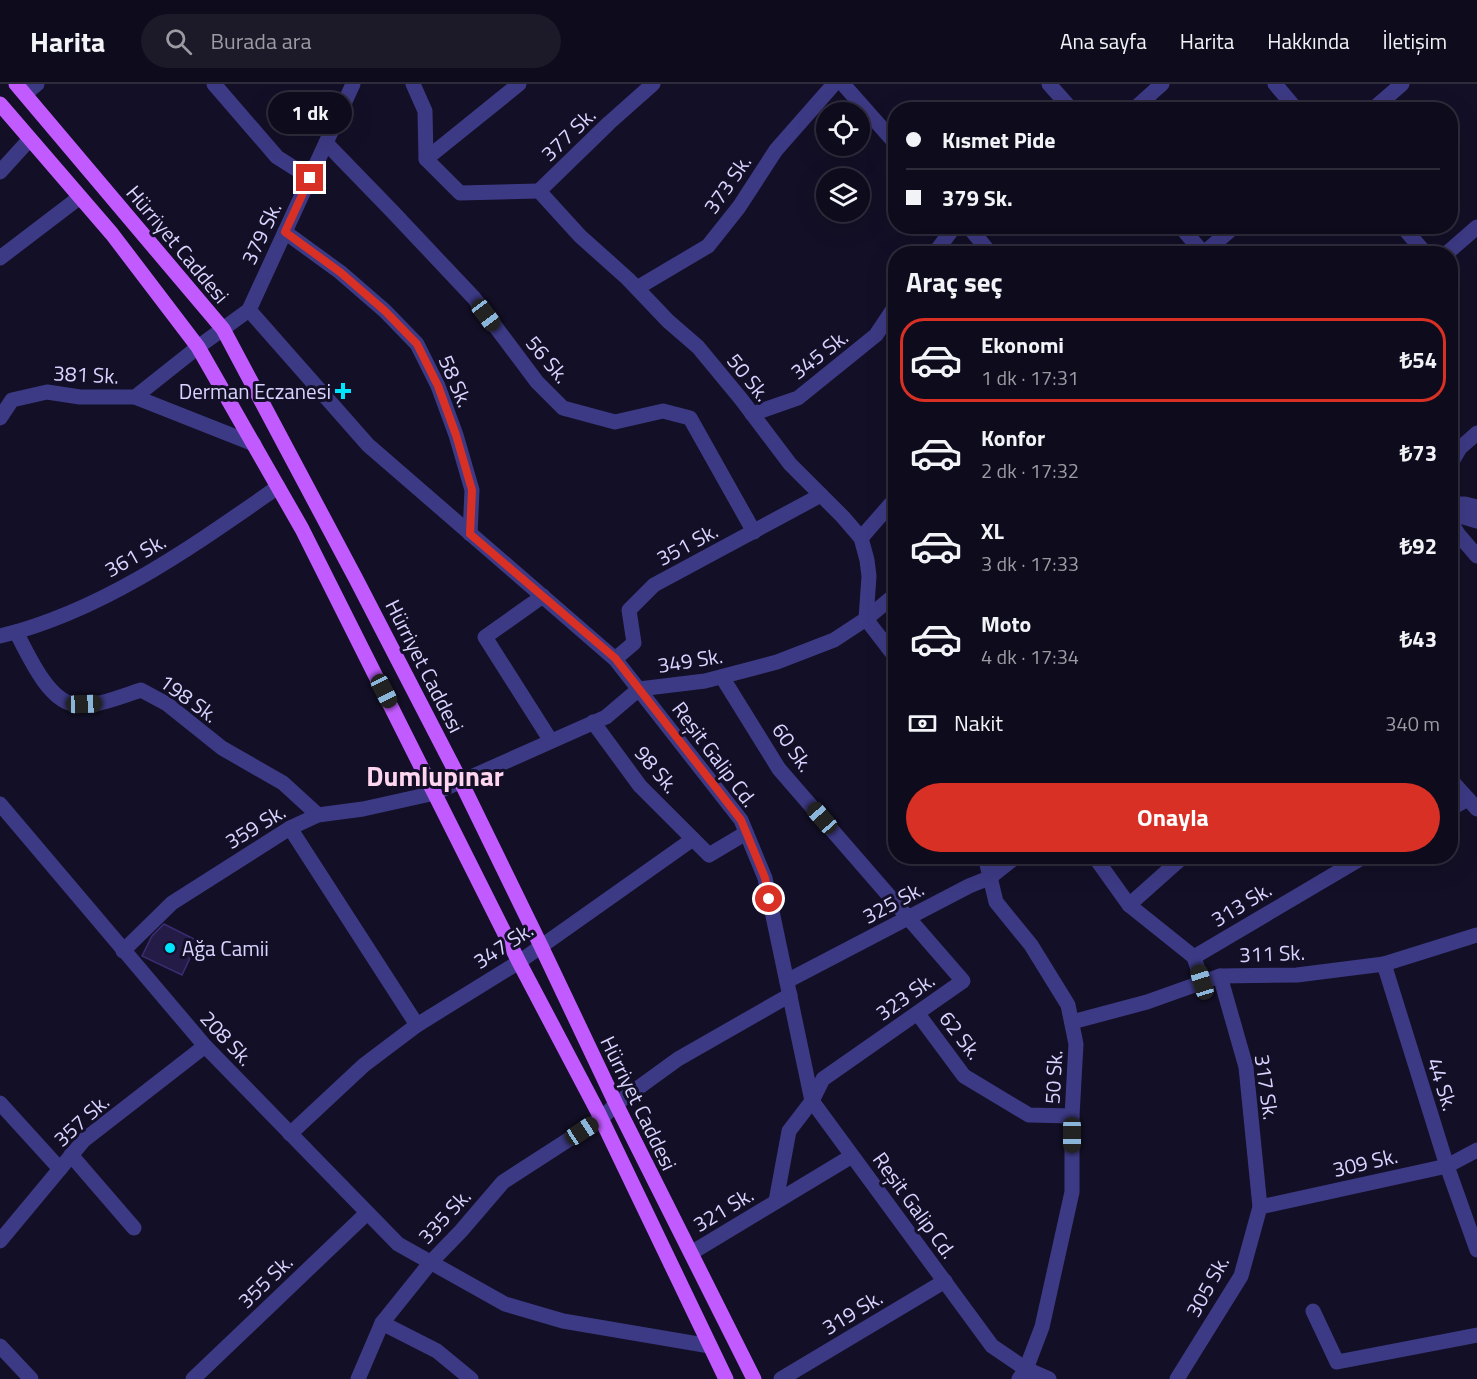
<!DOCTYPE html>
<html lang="tr">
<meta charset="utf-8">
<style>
body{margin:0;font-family:"Titillium Web",sans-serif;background:#1c1929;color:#f1f3f6;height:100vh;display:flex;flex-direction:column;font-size:22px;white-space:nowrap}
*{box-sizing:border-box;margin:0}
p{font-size:20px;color:#9b9ba3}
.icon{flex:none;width:33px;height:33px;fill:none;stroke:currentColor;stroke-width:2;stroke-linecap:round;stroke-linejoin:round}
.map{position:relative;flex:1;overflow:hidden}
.side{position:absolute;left:888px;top:162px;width:570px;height:618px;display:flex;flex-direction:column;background:#0e0b1c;border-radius:24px;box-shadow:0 6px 24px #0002,0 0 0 2px #2e2b3b}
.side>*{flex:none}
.banner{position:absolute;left:888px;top:18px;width:570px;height:132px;border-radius:24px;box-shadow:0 6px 24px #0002,0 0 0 2px #2e2b3b;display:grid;align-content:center;height:132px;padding:0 18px;background:#0e0b1c}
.tools{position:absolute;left:816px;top:18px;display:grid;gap:12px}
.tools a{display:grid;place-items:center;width:54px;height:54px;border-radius:50%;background:#0e0b1c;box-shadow:0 6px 24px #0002,0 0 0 2px #2e2b3b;font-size:30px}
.end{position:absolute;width:27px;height:27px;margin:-14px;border:8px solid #d93025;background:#fff;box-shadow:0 0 0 3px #fff}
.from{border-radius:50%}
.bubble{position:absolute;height:42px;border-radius:21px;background:#0e0b1c;box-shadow:0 6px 24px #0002,0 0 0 2px #2e2b3b;font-size:20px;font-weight:700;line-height:42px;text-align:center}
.car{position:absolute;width:18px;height:36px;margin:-18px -9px;border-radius:8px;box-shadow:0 0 4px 2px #0007;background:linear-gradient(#222 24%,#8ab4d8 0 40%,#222 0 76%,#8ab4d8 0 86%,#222 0)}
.banner b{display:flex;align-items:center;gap:21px;height:57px;font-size:22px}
.banner b+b{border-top:2px solid #2e2b3b}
.banner i{width:15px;height:15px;background:#f1f3f6}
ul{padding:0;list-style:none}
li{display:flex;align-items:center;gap:18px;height:84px;margin:0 12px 9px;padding:0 6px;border:3px solid transparent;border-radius:24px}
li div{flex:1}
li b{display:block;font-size:22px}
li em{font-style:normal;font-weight:700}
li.active{border-color:#d93025}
li>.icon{width:54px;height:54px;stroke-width:1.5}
h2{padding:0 18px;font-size:27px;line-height:72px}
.pay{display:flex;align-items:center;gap:15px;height:66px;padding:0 18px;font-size:22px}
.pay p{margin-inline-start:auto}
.action{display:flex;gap:12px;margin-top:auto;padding:12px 18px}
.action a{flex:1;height:69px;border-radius:36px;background:#d93025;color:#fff;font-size:24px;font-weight:700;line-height:69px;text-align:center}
header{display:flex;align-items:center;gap:36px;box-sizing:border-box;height:84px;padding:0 30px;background:#0e0b1c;border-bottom:2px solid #2e2b3b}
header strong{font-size:28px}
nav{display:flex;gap:33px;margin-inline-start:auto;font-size:21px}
.search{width:420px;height:54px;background:#1c1929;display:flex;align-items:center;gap:15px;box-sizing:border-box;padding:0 21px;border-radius:33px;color:#9b9ba3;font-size:22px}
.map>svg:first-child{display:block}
.building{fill:#241b47;stroke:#3b2d73;stroke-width:1.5}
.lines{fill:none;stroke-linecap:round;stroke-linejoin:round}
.minor{stroke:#3d3a85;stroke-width:15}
.major{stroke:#c25bff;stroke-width:15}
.route{stroke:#d93025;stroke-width:8}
.poi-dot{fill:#00e5ff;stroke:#130f26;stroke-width:2}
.labels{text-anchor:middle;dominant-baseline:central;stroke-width:6;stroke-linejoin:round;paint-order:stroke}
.street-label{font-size:21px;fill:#d9d4ff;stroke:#130f26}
.poi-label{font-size:21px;fill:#d9d4ff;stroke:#130f26;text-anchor:end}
.district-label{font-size:27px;font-weight:bold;fill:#ffd6f0;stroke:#130f26}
</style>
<header>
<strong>Harita</strong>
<div class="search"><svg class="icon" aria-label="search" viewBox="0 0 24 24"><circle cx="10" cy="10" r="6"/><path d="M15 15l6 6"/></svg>Burada ara</div>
<nav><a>Ana sayfa</a><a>Harita</a><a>Hakkında</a><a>İletişim</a></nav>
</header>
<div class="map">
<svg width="1477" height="1295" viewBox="0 0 1477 1295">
<rect width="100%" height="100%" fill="#130f26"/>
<path class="building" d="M 164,840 L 198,857 L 182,891 L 142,872 L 152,852 Z"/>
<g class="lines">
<g class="minor">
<path d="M 214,0 L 277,73 L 310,94"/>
<path d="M 413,0 L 425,27 L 426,75 L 460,109 L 539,107"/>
<path d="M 843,0 L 896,60"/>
<path d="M 1049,0 L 1072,26"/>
<path d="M 1275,0 L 1297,26"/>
<path d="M 25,10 L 37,0"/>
<path d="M 1133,26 L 1162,0"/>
<path d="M 1372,26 L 1402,0"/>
<path d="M 326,59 L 391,126 L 474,214 L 537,298 L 563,324 L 615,338 L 663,327 L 690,334 L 754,448"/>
<path d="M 426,75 L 519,0"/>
<path d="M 0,88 L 30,55"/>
<path d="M 539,107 L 580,152 L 628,195 L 668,237 L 698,263 L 741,315 L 790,380 L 843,433 L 861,454 L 867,476 L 869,492 L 866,535"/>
<path d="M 539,107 L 609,39 L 653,0"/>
<path d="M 968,142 L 991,170"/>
<path d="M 1180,142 L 1204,170"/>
<path d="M 1402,142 L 1426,170"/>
<path d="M 285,148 L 340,188 L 385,227 L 417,260 L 438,302 L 456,351 L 472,406 L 470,450"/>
<path d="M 1204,169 L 1235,142"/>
<path d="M 934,170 L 955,142"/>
<path d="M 1446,170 L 1477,143"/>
<path d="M 0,174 L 80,113"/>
<path d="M 637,204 L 708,162 L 739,123 L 776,66 L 834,0"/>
<path d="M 249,226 L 368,361 L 615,575 L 741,736 L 765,794 L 812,1017 L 992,1262 L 1026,1285 L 1031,1295"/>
<path d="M 135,313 L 254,360"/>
<path d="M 752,330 L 798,314 L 876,251 L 896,221"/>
<path d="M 0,334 L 12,316 L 47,308 L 80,313 L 135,313 L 198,263 L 249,226 L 353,0"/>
<path d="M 1450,381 L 1460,364 L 1477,349"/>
<path d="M 1450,420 L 1465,420 L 1477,423"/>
<path d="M 1450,429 L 1477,437"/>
<path d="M 1450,436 L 1458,450 L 1477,472"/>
<path d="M 861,454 L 896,414"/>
<path d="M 543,512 L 485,553 L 551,657"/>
<path d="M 866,535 L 896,574"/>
<path d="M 16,548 C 28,570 47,615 73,620 C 92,625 122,612 141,606 L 167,620 L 222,664 L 283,699 L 318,731"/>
<path d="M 0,552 C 103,527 193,462 278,403"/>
<path d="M 615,575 L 634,559 L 629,526 L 654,501 L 821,411"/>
<path d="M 722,593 L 779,685 L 963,897 L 823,995 L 812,1017 L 789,1047 L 776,1117"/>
<path d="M 593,638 L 640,702 L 693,755"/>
<path d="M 1450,695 L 1477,725"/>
<path d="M 0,720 L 205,962 L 398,1160 L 505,1220 L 563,1237 L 710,1262"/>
<path d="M 1450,725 L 1468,715"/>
<path d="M 290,744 L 417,941"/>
<path d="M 985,772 L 996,818 L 1031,861 L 1068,921 L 1076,960 L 1072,1032 L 1072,1108 L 1042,1243 L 1026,1285 L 1019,1295"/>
<path d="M 1094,772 L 1129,821 L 1194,873"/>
<path d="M 1129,821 L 1184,772"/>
<path d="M 123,867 L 172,819 L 290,744 L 318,731 L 363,725 L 435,709 L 606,633 L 639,605 L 705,597 L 777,578 L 834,556 L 866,535 L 896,510"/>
<path d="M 1384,880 L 1447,1082 L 1477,1166"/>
<path d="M 787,897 L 969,802 L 989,794 L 1017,772"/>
<path d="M 1202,898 L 1194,873 L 1365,772"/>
<path d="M 918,930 L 964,992 L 1029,1031 L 1072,1032"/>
<path d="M 1072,938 L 1147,918 L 1220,892 L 1297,891 L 1384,880 L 1477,851"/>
<path d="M 0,1019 L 60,1085"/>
<path d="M 290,1050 L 364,981 L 417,941 L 519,878 L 693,755 L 709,771 L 746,749"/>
<path d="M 71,1071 L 134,1144"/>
<path d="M 1260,1123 L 1447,1082 L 1477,1066"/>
<path d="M 0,1157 L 84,1056 L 205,962"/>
<path d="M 691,1169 L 852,1072"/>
<path d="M 1313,1227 L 1337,1278 L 1477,1251"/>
<path d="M 382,1239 L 437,1267 L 471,1295"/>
<path d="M 0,1262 L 31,1295"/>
<path d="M 1026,1285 L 1049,1295"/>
<path d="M 193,1295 L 367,1129"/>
<path d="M 358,1295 L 382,1239 L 431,1178 L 461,1147 L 503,1098 L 602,1034 L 616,1020 L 678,975 L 790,911"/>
<path d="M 781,1295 L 945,1197"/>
<path d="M 1177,1295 L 1241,1192 L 1260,1123 L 1246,983 L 1220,892"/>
</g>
<g class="major">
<path d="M 16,0 L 223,245 L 356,495 L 461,698 L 541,862 L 616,1020 L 754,1295"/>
<path d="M 0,20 L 112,150 L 198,263 L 302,445 L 519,878 L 598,1028 L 726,1295"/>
</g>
</g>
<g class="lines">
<path class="route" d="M 310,94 L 285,148 L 340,188 L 385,227 L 417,260 L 438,302 L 456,351 L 472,406 L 470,450 L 615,574 L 741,736 L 765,794 L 769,815"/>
</g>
<g class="poi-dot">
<path d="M340 298h6v6h6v6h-6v6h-6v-6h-6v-6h6z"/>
<circle cx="170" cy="864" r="6"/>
</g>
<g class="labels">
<g class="street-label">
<text transform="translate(568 50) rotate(-44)">377 Sk.</text>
<text transform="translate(727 100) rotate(-55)">373 Sk.</text>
<text transform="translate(261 149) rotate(-65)">379 Sk.</text>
<text transform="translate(178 160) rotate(50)">Hürriyet Caddesi</text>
<text transform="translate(819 270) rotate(-38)">345 Sk.</text>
<text transform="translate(548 275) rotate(50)">56 Sk.</text>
<text transform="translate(86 290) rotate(3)">381 Sk.</text>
<text transform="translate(749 293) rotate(51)">50 Sk.</text>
<text transform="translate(456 297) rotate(67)">58 Sk.</text>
<text transform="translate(687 460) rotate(-28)">351 Sk.</text>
<text transform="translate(135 471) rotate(-29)">361 Sk.</text>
<text transform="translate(690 576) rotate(-9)">349 Sk.</text>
<text transform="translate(425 582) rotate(63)">Hürriyet Caddesi</text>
<text transform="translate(189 614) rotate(36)">198 Sk.</text>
<text transform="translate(793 663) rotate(55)">60 Sk.</text>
<text transform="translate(715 670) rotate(53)">Reşit Galip Cd.</text>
<text transform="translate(657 685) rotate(50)">98 Sk.</text>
<text transform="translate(255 742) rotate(-31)">359 Sk.</text>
<text transform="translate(893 818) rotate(-28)">325 Sk.</text>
<text transform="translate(1241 820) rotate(-31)">313 Sk.</text>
<text transform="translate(503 861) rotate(-33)">347 Sk.</text>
<text transform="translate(1272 869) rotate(-2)">311 Sk.</text>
<text transform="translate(905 912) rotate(-35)">323 Sk.</text>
<text transform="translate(961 951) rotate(52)">62 Sk.</text>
<text transform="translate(227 954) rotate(47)">208 Sk.</text>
<text transform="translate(1053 993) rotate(-87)">50 Sk.</text>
<text transform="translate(1443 1000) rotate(72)">44 Sk.</text>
<text transform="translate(1267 1003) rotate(82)">317 Sk.</text>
<text transform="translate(639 1019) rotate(64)">Hürriyet Caddesi</text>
<text transform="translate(81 1036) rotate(-42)">357 Sk.</text>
<text transform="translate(1365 1078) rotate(-13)">309 Sk.</text>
<text transform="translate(915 1121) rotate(54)">Reşit Galip Cd.</text>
<text transform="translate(723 1125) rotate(-31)">321 Sk.</text>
<text transform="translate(444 1132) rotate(-47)">335 Sk.</text>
<text transform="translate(265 1197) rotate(-44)">355 Sk.</text>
<text transform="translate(1207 1202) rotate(-61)">305 Sk.</text>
<text transform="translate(852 1228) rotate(-31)">319 Sk.</text>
</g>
<g class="poi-label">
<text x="331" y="307">Derman Eczanesi</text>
<text x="182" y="864" text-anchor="start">Ağa Camii</text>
</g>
<g class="district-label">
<text x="435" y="691">Dumlupınar</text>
</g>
</g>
</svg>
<div class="tools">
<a><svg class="icon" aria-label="locate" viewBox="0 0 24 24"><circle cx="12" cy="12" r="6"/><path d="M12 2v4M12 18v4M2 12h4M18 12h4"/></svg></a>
<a><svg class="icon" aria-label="layers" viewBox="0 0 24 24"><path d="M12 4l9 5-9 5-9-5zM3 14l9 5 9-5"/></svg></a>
</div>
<i class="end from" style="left:769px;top:815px"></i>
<i class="end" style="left:310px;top:94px"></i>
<div class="bubble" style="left:268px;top:8px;width:84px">1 dk</div>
<i class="car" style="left:486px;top:231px;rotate:143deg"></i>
<i class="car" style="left:384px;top:607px;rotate:153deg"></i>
<i class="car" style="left:84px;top:620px;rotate:88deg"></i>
<i class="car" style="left:822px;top:734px;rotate:319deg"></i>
<i class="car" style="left:1202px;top:898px;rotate:343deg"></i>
<i class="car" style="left:582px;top:1047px;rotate:57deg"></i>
<i class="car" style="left:1072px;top:1051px;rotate:180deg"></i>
<div class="banner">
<b><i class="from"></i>Kısmet Pide</b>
<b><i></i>379 Sk.</b>
</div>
<section class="side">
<h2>Araç seç</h2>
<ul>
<li class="active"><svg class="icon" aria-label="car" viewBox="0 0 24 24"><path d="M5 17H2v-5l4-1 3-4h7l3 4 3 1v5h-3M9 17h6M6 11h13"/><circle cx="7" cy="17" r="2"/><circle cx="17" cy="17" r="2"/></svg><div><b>Ekonomi</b><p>1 dk · 17:31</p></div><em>₺54</em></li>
<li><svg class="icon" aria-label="car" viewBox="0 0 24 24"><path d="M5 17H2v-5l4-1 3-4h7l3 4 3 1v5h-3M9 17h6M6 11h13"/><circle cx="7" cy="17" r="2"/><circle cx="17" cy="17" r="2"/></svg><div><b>Konfor</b><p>2 dk · 17:32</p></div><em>₺73</em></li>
<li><svg class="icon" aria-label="car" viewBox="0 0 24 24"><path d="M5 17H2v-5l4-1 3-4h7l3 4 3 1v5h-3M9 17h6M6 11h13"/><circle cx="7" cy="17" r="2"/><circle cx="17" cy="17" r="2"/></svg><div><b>XL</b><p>3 dk · 17:33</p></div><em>₺92</em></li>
<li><svg class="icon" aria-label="car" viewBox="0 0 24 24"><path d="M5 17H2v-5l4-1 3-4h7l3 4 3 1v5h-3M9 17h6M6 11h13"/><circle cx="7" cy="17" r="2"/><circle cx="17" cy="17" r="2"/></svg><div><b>Moto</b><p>4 dk · 17:34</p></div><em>₺43</em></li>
</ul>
<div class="pay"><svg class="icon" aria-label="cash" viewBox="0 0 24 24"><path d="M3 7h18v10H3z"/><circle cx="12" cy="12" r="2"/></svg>Nakit<p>340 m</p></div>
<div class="action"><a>Onayla</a></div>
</section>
</div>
